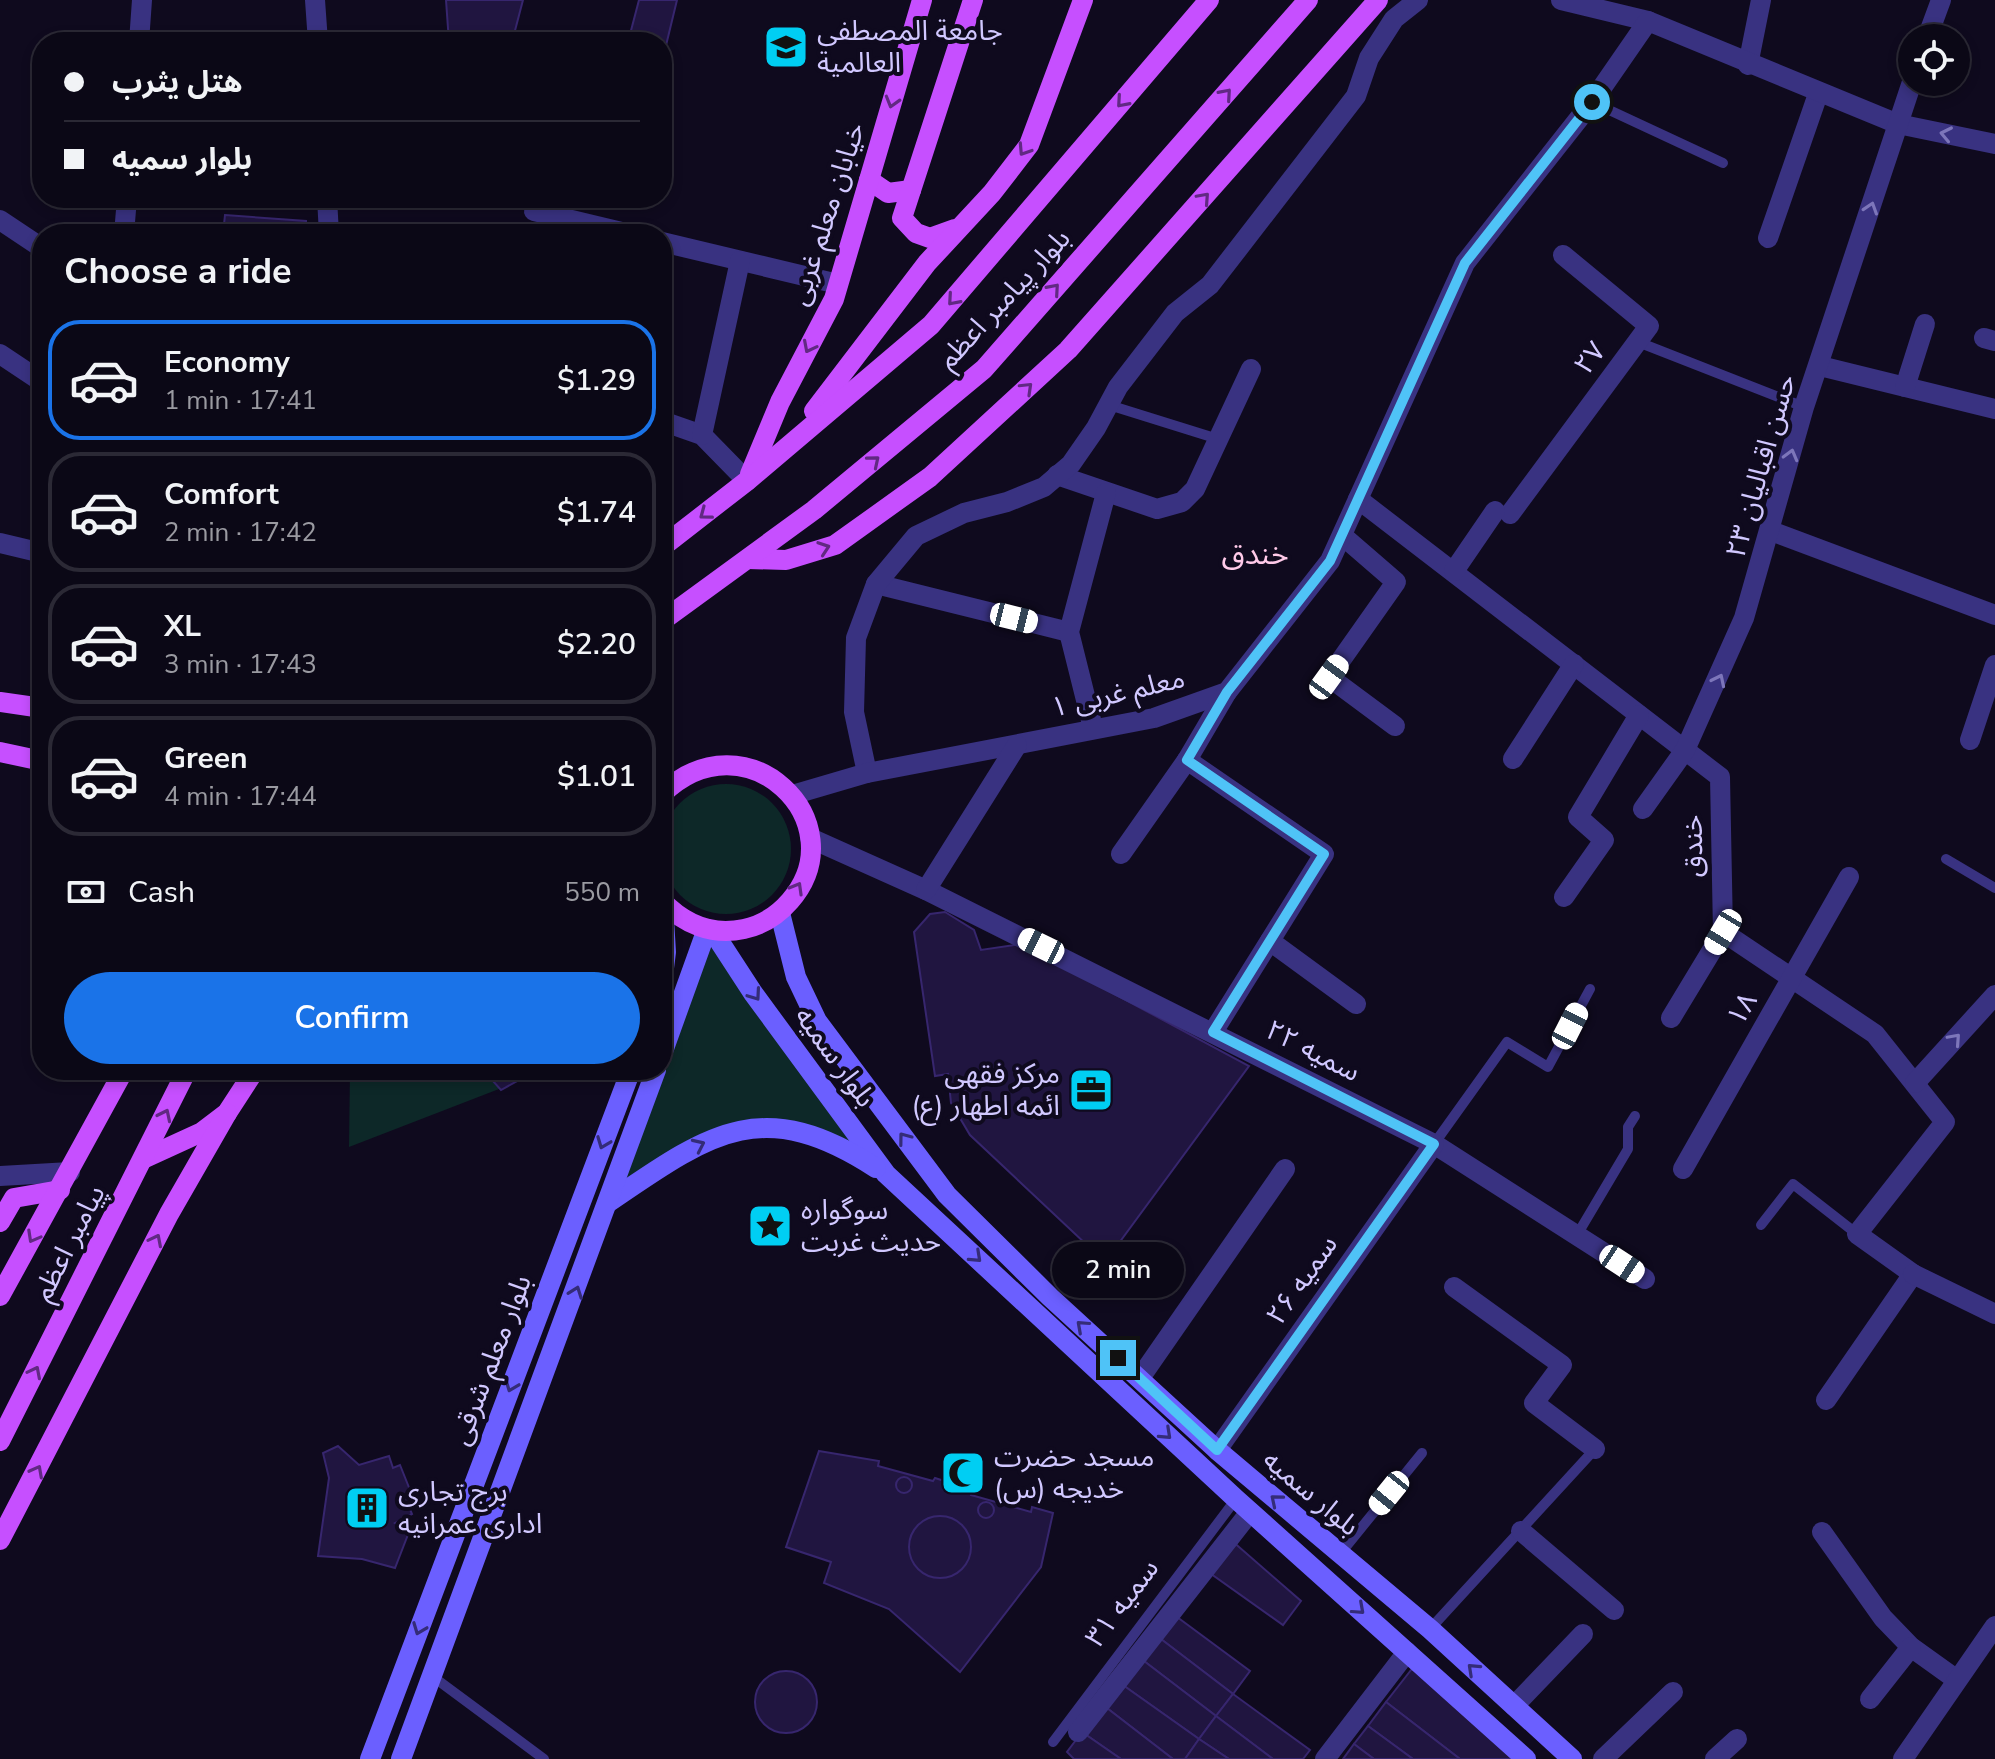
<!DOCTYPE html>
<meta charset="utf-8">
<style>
body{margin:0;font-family:"Nunito Sans","Noto Sans Arabic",sans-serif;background:#14111f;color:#f1f3f6;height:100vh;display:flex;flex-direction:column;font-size:30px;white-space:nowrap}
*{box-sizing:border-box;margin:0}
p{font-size:26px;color:#9a9aa1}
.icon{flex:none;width:44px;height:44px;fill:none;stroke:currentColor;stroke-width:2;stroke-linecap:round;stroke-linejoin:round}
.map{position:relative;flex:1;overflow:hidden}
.drawer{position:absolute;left:32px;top:224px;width:640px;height:856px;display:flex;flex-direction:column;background:#0b0816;border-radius:32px;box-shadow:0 4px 12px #0003,0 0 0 2px #2b2935}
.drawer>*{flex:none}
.guide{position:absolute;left:32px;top:32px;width:640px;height:176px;border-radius:32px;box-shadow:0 4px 12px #0003,0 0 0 2px #2b2935;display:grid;align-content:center;height:176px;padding:0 32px;background:#0b0816}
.buttons{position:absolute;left:1898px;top:24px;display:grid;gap:16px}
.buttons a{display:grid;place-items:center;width:72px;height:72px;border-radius:50%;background:#0b0816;box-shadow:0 4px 12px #0003,0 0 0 2px #2b2935;font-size:40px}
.end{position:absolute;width:36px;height:36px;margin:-18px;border:10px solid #4fc3f7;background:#111;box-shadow:0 0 0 4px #111}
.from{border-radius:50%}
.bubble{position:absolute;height:56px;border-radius:28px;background:#0b0816;box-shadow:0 4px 12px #0003,0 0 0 2px #2b2935;font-size:26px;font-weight:600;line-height:56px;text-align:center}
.car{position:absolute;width:24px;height:48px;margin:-24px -12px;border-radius:10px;box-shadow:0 0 6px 2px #0007;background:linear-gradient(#fff 24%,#345 0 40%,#fff 0 76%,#345 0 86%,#fff 0)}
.guide b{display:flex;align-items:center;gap:28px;height:76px;font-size:30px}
.guide b+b{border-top:2px solid #2b2935}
.guide i{width:20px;height:20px;background:#f1f3f6}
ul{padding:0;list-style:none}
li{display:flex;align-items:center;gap:24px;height:120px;margin:0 16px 12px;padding:0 16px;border:4px solid #2b2935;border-radius:32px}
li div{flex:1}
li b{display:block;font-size:30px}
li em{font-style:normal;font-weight:600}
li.on{border-color:#1a73e8}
li>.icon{width:72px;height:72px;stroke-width:1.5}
h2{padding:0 32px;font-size:36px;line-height:96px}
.pay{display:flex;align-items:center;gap:20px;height:88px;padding:0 32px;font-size:30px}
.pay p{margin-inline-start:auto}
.cta{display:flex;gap:16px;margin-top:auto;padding:16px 32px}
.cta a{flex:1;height:92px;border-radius:48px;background:#1a73e8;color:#fff;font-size:32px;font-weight:600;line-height:92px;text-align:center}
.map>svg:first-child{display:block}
.green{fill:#0d2828}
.building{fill:#201540;stroke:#37266e;stroke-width:2}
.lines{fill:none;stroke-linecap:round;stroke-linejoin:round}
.service{stroke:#393281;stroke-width:10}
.minor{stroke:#393281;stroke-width:20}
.tertiary{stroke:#393281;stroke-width:20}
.secondary{stroke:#6b5fff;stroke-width:20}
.primary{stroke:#c64fff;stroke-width:20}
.oneway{stroke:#612983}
.oneway2{stroke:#7d76ba}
.oneway3{stroke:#342c78}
.route{stroke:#4fc3f7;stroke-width:10}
.labels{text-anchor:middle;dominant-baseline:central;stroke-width:8;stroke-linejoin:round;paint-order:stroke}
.poi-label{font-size:28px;fill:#d1c8ff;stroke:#0f0a1e;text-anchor:start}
.street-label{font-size:28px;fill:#d1c8ff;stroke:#0f0a1e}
.neighbourhood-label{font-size:30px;fill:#ffcae9;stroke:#0f0a1e}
</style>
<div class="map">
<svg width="1995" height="1759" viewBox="0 0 1995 1759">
<rect width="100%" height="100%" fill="#0f0a1e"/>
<g class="green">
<circle cx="726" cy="849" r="65"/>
<path d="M 709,931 L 886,1174 L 842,1146 L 741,1131 L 609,1202 Z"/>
<path d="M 350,1070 L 548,1070 L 349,1147 Z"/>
</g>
<g class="building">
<path d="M 446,0 L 523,0 L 512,42 L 449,42 Z"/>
<path d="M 639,0 L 677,0 L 662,62 L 662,42 L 628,42 Z"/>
<path d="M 225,215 L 306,221 L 306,234 L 223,234 Z"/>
<path d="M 945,912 L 974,930 L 981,950 L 1021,944 L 1249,1066 L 1105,1262 L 970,1135 L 951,1103 L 948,1074 L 935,1076 L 914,932 L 930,914 Z"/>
<path d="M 483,1070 L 537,1070 L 501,1090 Z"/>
<path d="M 338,1446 L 359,1465 L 389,1456 L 393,1468 L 400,1465 L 414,1500 L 407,1502 L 412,1514 L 395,1523 L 409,1532 L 395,1568 L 362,1559 L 318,1556 L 329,1478 L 323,1453 Z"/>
<path d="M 819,1451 L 879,1461 L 878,1466 L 933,1481 L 935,1478 L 972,1490 L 971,1495 L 1031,1512 L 1032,1507 L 1053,1513 L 1041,1567 L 960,1672 L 889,1609 L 824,1583 L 831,1562 L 786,1547 Z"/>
<circle cx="904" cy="1485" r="8"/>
<circle cx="986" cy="1510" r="8"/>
<circle cx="940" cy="1547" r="31"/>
<path d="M 1231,1540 L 1301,1601 L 1283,1625 L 1207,1571 Z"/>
<path d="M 1173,1614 L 1250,1671 L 1233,1694 L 1157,1636 Z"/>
<path d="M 1157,1636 L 1233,1694 L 1216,1716 L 1140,1658 Z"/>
<path d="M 1140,1658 L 1216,1716 L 1199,1739 L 1120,1683 Z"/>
<path d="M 1418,1668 L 1516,1759 L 1460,1759 L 1386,1702 L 1411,1670 Z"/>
<circle cx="786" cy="1702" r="31"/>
<path d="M 1120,1683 L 1199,1739 L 1185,1759 L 1173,1759 L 1103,1705 Z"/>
<path d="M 1233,1694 L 1310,1750 L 1303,1759 L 1273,1759 L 1216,1716 Z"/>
<path d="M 1386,1702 L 1460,1759 L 1413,1759 L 1368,1726 Z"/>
<path d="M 1103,1705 L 1173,1759 L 1121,1759 L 1082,1732 Z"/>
<path d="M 1216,1716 L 1273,1759 L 1229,1759 L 1199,1739 Z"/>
<path d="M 1368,1726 L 1413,1759 L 1374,1759 L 1354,1744 Z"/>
<path d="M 1082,1732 L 1121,1759 L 1074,1759 L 1067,1752 Z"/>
<path d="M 1199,1739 L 1229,1759 L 1185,1759 Z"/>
<path d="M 1354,1744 L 1374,1759 L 1343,1759 Z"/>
</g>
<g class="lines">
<g class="service">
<path d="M 1592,102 L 1723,163"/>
<path d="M 1638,342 L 1804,407"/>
<path d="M 1109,405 L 1218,439"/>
<path d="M 1946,859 L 1995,888"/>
<path d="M 1434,1144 L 1507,1042 L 1548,1067 L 1590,989"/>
<path d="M 1761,1225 L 1793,1184 L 1857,1234"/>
<path d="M 1577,1235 L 1628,1149 L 1628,1127 L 1635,1116"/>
<path d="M 1340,1554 L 1422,1453"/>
<path d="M 1430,1629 L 1595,1449"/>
<path d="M 432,1676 L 544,1759"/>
<path d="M 1053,1742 L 1236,1499"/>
</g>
<g class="minor">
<path d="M 1561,0 L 1648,21"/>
<path d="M 1927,38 L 1941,0"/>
<path d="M 139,42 L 142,0"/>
<path d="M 1748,65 L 1761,0"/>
<path d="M 534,211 L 630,234"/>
<path d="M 0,220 L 42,248"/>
<path d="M 124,234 L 127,198"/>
<path d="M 1768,238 L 1818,94"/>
<path d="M 662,242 L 838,284"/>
<path d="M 1984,338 L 1995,341"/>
<path d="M 0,354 L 42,382"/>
<path d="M 1820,366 L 1995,409"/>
<path d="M 1905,387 L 1925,324"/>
<path d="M 662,421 L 702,435 L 747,481"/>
<path d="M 702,435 L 740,261"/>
<path d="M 1057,475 L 1157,509 L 1182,502 L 1195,489 L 1251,369"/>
<path d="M 1358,499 L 1720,777 L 1723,932 L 1875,1034 L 1945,1122 L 1857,1234 L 1913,1274 L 1826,1400"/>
<path d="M 1510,514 L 1649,326 L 1563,255"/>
<path d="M 1771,531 L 1995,615"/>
<path d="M 1344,537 L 1396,582 L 1329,677 L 1395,726"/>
<path d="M 0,543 L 42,553"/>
<path d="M 1454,571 L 1495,511"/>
<path d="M 876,584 L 1069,632"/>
<path d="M 1093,728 L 1069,632 L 1106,493"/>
<path d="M 1970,740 L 1995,665"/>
<path d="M 1513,759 L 1574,664"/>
<path d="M 1187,760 L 1324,854 L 1213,1032"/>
<path d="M 867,773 L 854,712 L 856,638 L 876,584 L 916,536 L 964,513 L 1007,502 L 1044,487 L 1071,464 L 1096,428 L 1118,387 L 1175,313 L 1210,285 L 1356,96 L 1369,58 L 1394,19 L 1418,0"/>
<path d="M 792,795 L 867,773 L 1154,718 L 1227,692 L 1330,561 L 1465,263 L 1592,102 L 1648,21 L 1898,124 L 1995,144"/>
<path d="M 1643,809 L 1685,750 L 1744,618 L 1804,407 L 1912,82"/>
<path d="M 810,838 L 926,890 L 1434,1144 L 1645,1279"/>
<path d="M 1121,854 L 1187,760 L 1227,692"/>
<path d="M 926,890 L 1017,745"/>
<path d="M 1564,897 L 1604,840 L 1578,817 L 1639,715"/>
<path d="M 1270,941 L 1356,1004"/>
<path d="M 1671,1018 L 1723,932"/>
<path d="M 1915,1083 L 1995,995"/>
<path d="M 1683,1169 L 1849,877"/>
<path d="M 0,1176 L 70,1172"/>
<path d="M 1913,1274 L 1995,1314"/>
<path d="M 1454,1287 L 1562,1365 L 1534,1403 L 1595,1449"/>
<path d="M 1140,1378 L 1285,1169"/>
<path d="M 1217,1450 L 1434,1144"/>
<path d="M 1521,1531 L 1614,1610"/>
<path d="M 1822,1532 L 1883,1618 L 1911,1647 L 1957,1680"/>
<path d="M 1870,1699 L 1911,1647"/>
<path d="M 1514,1706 L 1583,1634"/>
<path d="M 1078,1732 L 1250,1512"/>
<path d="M 1325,1759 L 1407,1652"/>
<path d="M 1603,1759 L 1673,1692"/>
<path d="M 1715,1759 L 1737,1739"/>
<path d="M 1903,1759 L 1995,1626"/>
</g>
<g class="tertiary">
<path d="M 315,0 L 318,42"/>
<path d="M 327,198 L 329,234"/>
</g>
<g class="secondary">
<path d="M 780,913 L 796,977 L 817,1021 L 947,1195 L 1050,1297 L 1217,1450 L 1430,1629 L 1572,1759"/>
<path d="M 712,930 L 753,993 L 886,1174 L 1236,1499 L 1526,1759"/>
<path d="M 662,984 L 666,952 L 663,902"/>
<path d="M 662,1054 L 707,929"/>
<path d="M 609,1202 C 710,1133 762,1094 876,1168"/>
<path d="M 370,1759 L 631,1070"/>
<path d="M 401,1759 L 656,1070"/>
</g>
<g class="primary">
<path d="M 869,180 L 888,193 L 911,190"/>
<path d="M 955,229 L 930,238 L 916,233 L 902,218 L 973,0"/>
<path d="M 814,411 L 927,263 L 992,193 L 1029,145 L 1083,0"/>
<path d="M 750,474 L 780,402 L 834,299 L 922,0"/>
<path d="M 662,547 L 747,481 L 931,325 L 1209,0"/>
<path d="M 748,559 L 786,560 L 835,545 L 930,477 L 1068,350 L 1378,0"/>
<path d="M 662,621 L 814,510 L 984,369 L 1308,0"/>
<path d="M 0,702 L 42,708"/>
<path d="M 0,752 L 42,761"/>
<path d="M 662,794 C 746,712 858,823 790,901 C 777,916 763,925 744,929 C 712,936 684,924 662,901"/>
<path d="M 143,1159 L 202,1132 L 227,1113 L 255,1070"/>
<path d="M 0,1222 L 14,1198 L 60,1190"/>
<path d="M 0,1296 L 124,1070"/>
<path d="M 0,1441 L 187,1070"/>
<path d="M 0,1540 L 169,1214 L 227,1113"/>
</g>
</g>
<defs><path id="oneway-chevron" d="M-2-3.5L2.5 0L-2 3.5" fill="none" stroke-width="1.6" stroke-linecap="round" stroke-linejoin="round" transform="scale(2)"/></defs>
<g class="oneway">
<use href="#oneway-chevron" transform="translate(1226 94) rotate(-49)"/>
<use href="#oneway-chevron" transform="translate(892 102) rotate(106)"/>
<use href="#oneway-chevron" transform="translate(1122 102) rotate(131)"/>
<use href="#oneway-chevron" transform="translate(1024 150) rotate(123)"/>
<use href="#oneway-chevron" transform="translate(1204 198) rotate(-48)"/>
<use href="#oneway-chevron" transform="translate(1054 289) rotate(-49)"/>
<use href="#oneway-chevron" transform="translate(953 300) rotate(131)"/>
<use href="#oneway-chevron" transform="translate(809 347) rotate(117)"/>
<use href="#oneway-chevron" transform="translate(1027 388) rotate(-44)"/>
<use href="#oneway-chevron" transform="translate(874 461) rotate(-40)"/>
<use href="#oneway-chevron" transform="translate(705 514) rotate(143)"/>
<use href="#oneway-chevron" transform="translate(824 548) rotate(-19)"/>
<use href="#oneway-chevron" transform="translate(797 888) rotate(-60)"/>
<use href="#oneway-chevron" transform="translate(165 1115) rotate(-64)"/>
<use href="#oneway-chevron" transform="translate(33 1237) rotate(119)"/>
<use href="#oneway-chevron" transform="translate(156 1240) rotate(-63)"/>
<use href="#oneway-chevron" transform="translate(35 1372) rotate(-63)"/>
<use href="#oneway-chevron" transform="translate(37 1471) rotate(-62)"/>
</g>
<g class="oneway2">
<use href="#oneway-chevron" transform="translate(1946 134) rotate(-168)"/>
<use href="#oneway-chevron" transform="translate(1871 208) rotate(-72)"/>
<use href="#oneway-chevron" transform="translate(1791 455) rotate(-75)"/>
<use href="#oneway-chevron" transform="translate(1719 680) rotate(-64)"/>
<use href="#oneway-chevron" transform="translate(1955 1039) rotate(-48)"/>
</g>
<g class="oneway3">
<use href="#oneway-chevron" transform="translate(755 995) rotate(55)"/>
<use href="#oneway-chevron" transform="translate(904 1138) rotate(-127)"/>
<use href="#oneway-chevron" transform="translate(603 1143) rotate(111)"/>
<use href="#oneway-chevron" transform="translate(699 1145) rotate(-25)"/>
<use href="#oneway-chevron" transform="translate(976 1257) rotate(43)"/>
<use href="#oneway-chevron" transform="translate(576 1292) rotate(-70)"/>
<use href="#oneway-chevron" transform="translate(1082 1326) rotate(-138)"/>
<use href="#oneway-chevron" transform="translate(511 1386) rotate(111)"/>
<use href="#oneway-chevron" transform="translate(1166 1434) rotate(43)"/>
<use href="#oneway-chevron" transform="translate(1276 1500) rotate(-140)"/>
<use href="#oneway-chevron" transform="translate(1359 1609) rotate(42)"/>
<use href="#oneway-chevron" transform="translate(419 1629) rotate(111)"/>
<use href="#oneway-chevron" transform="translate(1473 1669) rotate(-137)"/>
</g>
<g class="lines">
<path class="route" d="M 1118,1358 L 1217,1450 L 1434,1144 L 1213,1032 L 1324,854 L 1187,760 L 1227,692 L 1330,561 L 1465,263 L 1592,102"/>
</g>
<defs>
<g id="university-square" transform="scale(2.3)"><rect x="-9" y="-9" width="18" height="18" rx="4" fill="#00cef3" stroke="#0f0a1e"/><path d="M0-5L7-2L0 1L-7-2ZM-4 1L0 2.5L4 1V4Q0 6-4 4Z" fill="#111"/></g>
<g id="office-square" transform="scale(2.3)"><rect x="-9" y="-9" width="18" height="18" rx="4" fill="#00cef3" stroke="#0f0a1e"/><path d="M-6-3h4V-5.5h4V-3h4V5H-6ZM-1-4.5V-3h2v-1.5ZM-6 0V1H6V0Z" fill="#111"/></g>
<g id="sight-square" transform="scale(2.3)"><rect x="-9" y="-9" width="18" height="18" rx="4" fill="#00cef3" stroke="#0f0a1e"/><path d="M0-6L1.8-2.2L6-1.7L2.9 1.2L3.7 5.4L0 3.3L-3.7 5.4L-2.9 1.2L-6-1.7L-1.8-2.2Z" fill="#111"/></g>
<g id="mosque-square" transform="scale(2.3)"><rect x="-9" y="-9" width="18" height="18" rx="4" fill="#00cef3" stroke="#0f0a1e"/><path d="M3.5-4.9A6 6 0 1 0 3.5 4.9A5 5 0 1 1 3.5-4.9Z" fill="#111"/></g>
<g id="building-square" transform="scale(2.3)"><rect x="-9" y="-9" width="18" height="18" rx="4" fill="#00cef3" stroke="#0f0a1e"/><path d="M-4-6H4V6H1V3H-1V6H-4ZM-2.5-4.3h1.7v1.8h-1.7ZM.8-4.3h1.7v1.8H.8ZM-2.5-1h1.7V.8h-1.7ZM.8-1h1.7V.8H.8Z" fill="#111"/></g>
</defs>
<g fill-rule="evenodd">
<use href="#university-square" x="786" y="47"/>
<use href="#office-square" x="1091" y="1090"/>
<use href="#sight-square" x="770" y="1226"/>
<use href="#mosque-square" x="963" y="1473"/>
<use href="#building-square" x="367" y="1508"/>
</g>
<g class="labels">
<g class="poi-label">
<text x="817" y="31">جامعة المصطفی<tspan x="817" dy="32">العالمیة</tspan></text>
<text x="1060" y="1074" text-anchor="end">مرکز فقهی<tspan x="1060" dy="32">ائمه اطهار (ع)</tspan></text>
<text x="801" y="1210">سوگواره<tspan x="801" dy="32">حدیث غربت</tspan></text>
<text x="994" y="1457">مسجد حضرت<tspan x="994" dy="32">خدیجه (س)</tspan></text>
<text x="398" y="1492">برج تجاری<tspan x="398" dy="32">اداری عمرانیه</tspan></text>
</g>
<g class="street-label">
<text transform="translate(827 214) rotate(-72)">خیابان معلم غربی</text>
<text transform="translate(1004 299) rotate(-47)">بلوار پیامبر اعظم</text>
<text transform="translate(1590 358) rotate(-53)">۲۷</text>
<text transform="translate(1761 466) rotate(-74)">۲۳ حسن اقبالیان</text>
<text transform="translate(1118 693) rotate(-13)">معلم غربی ۱</text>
<text transform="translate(1693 846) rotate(-91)">خندق</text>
<text transform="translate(1742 1009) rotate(-60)">۱۸</text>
<text transform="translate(1313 1051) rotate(27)">سمیه ۲۲</text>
<text transform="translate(835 1057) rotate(54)">بلوار سمیه</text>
<text transform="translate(69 1243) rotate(-63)">پیامبر اعظم</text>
<text transform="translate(1302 1280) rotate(-55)">سمیه ۲۶</text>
<text transform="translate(491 1360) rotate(-69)">بلوار معلم شرقی</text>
<text transform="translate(1311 1493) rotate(40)">بلوار سمیه</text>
<text transform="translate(1122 1603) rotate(-53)">سمیه ۳۱</text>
</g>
<g class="neighbourhood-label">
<text x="1255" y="554">خندق</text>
</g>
</g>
</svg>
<div class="buttons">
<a><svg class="icon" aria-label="locate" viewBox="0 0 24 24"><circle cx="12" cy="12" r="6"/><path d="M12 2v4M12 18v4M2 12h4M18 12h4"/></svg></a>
</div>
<i class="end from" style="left:1592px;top:102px"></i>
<i class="end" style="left:1118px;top:1358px"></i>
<div class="bubble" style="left:1052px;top:1242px;width:132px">2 min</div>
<i class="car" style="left:1014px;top:618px;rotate:104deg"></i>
<i class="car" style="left:1329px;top:677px;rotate:36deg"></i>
<i class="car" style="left:1723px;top:932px;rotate:211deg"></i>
<i class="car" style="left:1041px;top:946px;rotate:296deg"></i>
<i class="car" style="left:1570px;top:1026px;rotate:27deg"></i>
<i class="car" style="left:1622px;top:1264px;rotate:123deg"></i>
<i class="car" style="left:1389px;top:1493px;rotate:219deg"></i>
<div class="guide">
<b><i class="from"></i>هتل یثرب</b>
<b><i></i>بلوار سمیه</b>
</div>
<section class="drawer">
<h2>Choose a ride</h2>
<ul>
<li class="on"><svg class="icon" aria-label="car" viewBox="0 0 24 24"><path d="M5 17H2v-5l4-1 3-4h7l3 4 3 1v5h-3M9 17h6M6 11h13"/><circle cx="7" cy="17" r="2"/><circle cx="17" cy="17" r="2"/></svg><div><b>Economy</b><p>1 min · 17:41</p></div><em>$1.29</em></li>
<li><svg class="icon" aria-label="car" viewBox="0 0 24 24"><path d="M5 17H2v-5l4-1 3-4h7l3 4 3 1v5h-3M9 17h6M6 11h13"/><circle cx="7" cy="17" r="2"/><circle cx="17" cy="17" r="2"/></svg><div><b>Comfort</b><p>2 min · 17:42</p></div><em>$1.74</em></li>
<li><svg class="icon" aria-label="car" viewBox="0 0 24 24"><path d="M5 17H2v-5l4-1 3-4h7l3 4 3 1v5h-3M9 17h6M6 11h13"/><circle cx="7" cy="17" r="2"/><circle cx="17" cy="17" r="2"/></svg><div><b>XL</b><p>3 min · 17:43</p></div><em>$2.20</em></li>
<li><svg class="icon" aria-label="car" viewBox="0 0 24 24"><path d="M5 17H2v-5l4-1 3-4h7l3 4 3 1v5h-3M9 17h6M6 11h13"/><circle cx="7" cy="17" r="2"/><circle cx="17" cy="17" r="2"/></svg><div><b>Green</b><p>4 min · 17:44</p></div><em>$1.01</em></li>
</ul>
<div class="pay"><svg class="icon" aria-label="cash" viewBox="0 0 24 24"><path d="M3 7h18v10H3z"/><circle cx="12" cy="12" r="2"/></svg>Cash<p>550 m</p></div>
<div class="cta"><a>Confirm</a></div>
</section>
</div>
